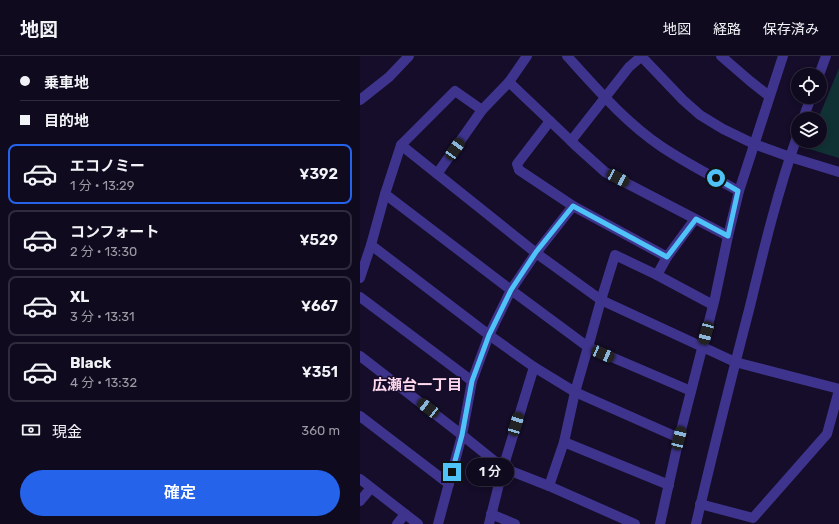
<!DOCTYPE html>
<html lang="ja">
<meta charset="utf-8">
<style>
body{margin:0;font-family:Rubik,"Noto Sans JP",sans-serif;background:#191328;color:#f1f3f6;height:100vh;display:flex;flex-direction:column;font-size:15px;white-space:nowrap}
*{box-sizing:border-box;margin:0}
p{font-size:13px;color:#9c9aa4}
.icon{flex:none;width:22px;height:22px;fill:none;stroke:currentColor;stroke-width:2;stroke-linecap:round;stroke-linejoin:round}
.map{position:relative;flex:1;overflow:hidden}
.drawer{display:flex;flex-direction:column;background:#100a1f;width:360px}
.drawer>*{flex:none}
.hud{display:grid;align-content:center;height:88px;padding:0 20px;background:#100a1f}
.fabs{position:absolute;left:431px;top:12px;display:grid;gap:8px}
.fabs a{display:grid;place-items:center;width:36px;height:36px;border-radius:50%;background:#100a1f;box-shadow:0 2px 6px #0003,0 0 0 1px #302b3d;font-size:20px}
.end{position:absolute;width:18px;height:18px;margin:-9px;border:5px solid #4fc3f7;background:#111;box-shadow:0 0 0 2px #111}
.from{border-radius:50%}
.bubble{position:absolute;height:28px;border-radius:14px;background:#100a1f;box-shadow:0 2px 6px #0003,0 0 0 1px #302b3d;font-size:13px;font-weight:600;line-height:28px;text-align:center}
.car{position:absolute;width:12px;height:24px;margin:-12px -6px;border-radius:5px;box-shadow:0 0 3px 1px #0007;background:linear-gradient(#222 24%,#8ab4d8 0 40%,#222 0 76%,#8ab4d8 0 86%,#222 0)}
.hud b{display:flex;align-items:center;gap:14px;height:38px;font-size:15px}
.hud b+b{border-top:1px solid #302b3d}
.hud i{width:10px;height:10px;background:#f1f3f6}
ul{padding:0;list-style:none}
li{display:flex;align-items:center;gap:12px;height:60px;margin:0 8px 6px;padding:0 12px;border:2px solid #302b3d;border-radius:8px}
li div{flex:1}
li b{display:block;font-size:15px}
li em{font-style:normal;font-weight:600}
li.current{border-color:#2563eb}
li>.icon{width:36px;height:36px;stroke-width:1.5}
.pay{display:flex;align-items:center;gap:10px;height:44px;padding:0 20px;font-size:15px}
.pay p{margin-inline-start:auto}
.primary-button{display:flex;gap:8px;margin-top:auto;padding:8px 20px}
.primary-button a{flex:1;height:46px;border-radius:24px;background:#2563eb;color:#fff;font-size:16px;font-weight:600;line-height:46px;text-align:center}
header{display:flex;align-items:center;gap:24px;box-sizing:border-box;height:56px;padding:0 20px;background:#100a1f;border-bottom:1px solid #302b3d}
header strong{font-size:19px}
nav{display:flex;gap:22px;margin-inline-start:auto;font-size:14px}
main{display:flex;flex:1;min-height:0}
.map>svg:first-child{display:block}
.green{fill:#103234}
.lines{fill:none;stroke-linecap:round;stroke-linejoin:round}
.minor{stroke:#3f348d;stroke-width:10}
.tertiary{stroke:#3f348d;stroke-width:10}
.route{stroke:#4fc3f7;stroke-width:5}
.labels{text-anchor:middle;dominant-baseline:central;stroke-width:3;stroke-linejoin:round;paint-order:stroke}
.neighbourhood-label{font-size:15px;font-weight:bold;fill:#ffd8ed;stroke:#150d29}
</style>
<header>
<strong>地図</strong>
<nav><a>地図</a><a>経路</a><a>保存済み</a></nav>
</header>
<main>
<section class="drawer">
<div class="hud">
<b><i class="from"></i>乗車地</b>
<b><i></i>目的地</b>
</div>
<ul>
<li class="current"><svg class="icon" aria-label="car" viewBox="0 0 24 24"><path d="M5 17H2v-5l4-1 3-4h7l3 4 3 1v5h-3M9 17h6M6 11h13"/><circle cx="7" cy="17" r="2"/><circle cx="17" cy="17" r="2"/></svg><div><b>エコノミー</b><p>1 分 · 13:29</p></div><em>¥392</em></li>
<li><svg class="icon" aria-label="car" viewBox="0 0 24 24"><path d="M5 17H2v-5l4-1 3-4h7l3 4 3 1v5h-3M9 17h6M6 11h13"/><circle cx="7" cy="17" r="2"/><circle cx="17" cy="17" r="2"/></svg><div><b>コンフォート</b><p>2 分 · 13:30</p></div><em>¥529</em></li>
<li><svg class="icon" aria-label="car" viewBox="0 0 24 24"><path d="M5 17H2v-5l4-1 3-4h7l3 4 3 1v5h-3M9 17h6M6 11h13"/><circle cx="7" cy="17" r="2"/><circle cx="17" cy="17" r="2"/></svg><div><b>XL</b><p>3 分 · 13:31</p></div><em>¥667</em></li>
<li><svg class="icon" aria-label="car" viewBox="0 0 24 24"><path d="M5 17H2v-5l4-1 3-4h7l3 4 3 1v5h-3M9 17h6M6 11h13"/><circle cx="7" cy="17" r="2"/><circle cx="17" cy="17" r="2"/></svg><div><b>Black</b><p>4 分 · 13:32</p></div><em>¥351</em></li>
</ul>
<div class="pay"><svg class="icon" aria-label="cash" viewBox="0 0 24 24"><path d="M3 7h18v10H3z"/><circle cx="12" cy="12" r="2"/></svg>現金<p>360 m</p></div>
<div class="primary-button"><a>確定</a></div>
</section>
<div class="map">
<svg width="479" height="468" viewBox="0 0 479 468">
<rect width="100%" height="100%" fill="#150d29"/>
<path class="green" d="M 479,12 L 479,102 L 446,92 L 449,85 L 460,85 L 460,63 L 458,63 Z"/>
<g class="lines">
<g class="minor">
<path d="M 207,0 C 236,32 265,66 302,91 C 326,107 353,121 379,135"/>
<path d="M 281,0 L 323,44 L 340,59 L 363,73 L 394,88 L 430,101 L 479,116"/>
<path d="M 361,0 L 390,25 L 409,40"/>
<path d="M 149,26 L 211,85 L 269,11 L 282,0"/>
<path d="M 0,44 L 29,21 L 49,0"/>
<path d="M 190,65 L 157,108 L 159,114 L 213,150 L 307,201 L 335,163"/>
<path d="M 211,85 L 215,89 L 245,116 L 368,180"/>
<path d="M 41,89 L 176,197 L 241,244 L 375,306"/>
<path d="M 77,118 L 122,54 L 149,26 L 167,0"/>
<path d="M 25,138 L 151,234 L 228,291 L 331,335"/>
<path d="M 11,189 L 129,279 L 174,311 L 215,336 L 319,382"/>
<path d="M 297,219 L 353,249"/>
<path d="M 0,222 L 11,189 L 25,138 L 41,89 L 95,35 L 122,54"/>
<path d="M 0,241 L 112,325"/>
<path d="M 0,300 L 102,379 L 143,412 L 189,430 L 275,468"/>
<path d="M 0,360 L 89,428"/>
<path d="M 204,386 L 309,429"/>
<path d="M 0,423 L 58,468"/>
<path d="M 189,430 L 204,386 L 215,336 L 228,291 L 241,244 L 255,199 L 297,219 L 307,201"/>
<path d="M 0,445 L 11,432"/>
<path d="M 340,448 L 393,462 L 467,378 L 479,334"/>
<path d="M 131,458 L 155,468"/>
<path d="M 37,468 L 45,458"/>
<path d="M 78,468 L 102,379 L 112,325 L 129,279 L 151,234 L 176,197 L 213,150"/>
<path d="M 129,468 L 143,412 L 174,311"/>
<path d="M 300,468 L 319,382 L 355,242 L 368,180 L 379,135 L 423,0"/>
</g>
<g class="tertiary">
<path d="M 459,19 L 466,0"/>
<path d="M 443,63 L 451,41"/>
<path d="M 375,306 L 479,333"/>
<path d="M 336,468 C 353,395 371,323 390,250 C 404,192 418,134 438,78"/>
</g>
</g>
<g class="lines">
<path class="route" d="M 92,416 L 102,379 L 112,325 L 129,279 L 151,234 L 176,196 L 213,150 L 307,201 L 336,163 L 368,180 L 378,135 L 356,122"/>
</g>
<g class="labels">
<g class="neighbourhood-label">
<text x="57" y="329">広瀬台一丁目</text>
</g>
</g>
</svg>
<div class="fabs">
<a><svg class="icon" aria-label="locate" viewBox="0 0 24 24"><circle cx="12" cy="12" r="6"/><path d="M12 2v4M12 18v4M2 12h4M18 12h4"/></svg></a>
<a><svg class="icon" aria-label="layers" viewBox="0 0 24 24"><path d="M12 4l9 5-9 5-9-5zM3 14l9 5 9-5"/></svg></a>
</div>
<i class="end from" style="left:356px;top:122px"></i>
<i class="end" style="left:92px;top:416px"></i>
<div class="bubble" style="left:106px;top:402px;width:48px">1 分</div>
<i class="car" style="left:95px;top:93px;rotate:35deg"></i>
<i class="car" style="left:258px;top:122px;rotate:118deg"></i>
<i class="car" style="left:346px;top:277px;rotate:195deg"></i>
<i class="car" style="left:243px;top:298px;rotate:113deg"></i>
<i class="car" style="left:68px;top:352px;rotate:308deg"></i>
<i class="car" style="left:156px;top:368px;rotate:17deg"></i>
<i class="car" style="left:319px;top:382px;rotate:14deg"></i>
</div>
</main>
